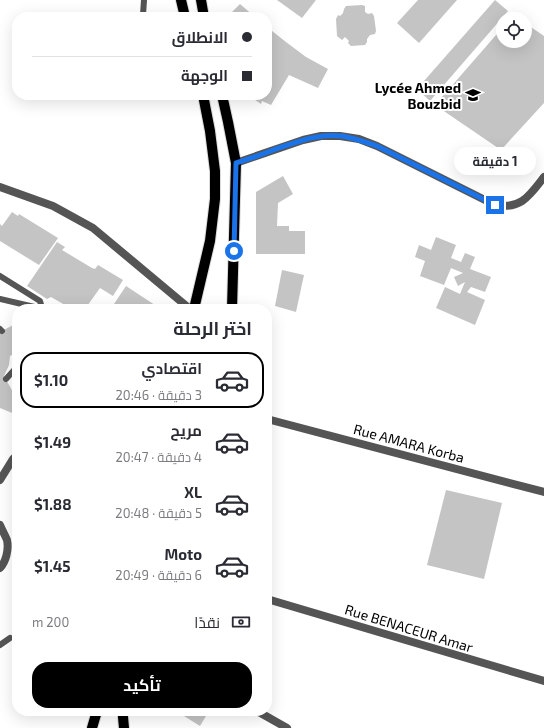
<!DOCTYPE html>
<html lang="ar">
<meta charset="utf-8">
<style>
body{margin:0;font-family:"Exo 2",Cairo,sans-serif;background:#f2f2f3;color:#2b2b33;direction:rtl;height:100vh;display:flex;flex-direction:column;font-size:15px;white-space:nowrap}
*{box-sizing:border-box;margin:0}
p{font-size:13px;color:#7c7c81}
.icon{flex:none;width:22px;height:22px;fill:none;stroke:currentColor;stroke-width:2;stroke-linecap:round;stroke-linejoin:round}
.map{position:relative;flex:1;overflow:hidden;direction:ltr}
.sheet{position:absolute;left:12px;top:304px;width:260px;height:412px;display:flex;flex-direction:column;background:#fff;border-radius:16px;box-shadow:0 4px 16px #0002;direction:rtl}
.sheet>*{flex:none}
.hud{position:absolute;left:12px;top:12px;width:260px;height:88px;border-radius:16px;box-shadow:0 4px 16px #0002;direction:rtl;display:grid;align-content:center;height:88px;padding:0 20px;background:#fff}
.buttons{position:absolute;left:496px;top:12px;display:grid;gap:8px}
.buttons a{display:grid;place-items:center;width:36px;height:36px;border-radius:50%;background:#fff;box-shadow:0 4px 16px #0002;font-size:20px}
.end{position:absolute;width:18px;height:18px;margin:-9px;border:5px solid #1a73e8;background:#fff;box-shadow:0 0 0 2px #fff}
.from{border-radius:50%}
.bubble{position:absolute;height:28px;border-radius:14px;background:#fff;box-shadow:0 4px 16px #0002;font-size:13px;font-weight:700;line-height:28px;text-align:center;direction:rtl}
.hud b{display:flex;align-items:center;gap:14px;height:38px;font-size:15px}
.hud b+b{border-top:1px solid #e1e1e2}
.hud i{width:10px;height:10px;background:#2b2b33}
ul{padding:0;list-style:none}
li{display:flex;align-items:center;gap:12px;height:56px;margin:0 8px 6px;padding:0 12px;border:2px solid transparent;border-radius:16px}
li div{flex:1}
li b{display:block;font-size:15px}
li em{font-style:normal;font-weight:700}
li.selected{border-color:#000}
li>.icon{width:36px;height:36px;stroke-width:1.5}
h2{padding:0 20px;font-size:18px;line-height:48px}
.pay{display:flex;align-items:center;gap:10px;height:44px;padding:0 20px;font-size:15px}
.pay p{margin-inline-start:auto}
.action{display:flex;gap:8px;margin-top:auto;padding:8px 20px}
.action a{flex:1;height:46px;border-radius:16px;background:#000;color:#fff;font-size:16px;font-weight:700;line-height:46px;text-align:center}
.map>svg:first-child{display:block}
.building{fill:#c4c4c4}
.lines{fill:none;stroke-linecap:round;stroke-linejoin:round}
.primary-casing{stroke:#dbdbdb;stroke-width:12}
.lane{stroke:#555;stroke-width:6}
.street{stroke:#555;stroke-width:8}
.primary{stroke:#000;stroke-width:10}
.route{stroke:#1a73e8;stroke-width:5}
.labels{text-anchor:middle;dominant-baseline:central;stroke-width:4;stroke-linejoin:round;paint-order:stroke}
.poi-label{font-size:14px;font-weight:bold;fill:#000;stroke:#fff;text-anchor:end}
.street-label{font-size:14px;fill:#000;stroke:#fff}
</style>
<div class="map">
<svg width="544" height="728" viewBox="0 0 544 728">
<rect width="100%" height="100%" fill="#fff"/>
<g class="building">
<path d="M 277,0 L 316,0 L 302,18 Z"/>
<path d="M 418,0 L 457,0 L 419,43 L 397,23 Z"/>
<path d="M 495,0 L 508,11 L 430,101 L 417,89 Z"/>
<path d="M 240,4 L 255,17 L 227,17 Z"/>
<path d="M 362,5 L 365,6 L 365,12 L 368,14 L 372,13 L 374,16 L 376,31 L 375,34 L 370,35 L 367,39 L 367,42 L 365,45 L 351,46 L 348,43 L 349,41 L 345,37 L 342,40 L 337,36 L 336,19 L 338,15 L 340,16 L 343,13 L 344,9 L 346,6 Z"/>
<path d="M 525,23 L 544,36 L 544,103 L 501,150 L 435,105 L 503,27 L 503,41 L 525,41 Z"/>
<path d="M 267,27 L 286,42 L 306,57 L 328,69 L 318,88 L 289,75 L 271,105 L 262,101 L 261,104 L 248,95 L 267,95 Z"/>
<path d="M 283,176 L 293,194 L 278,203 L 277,226 L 289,226 L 289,231 L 305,231 L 305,254 L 256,254 L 256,192 Z"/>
<path d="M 12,212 L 18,216 L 19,214 L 58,238 L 39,265 L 0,241 L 0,224 L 2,226 Z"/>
<path d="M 436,237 L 456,245 L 451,258 L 461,262 L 465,253 L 475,257 L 470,269 L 491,277 L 485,292 L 471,287 L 467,292 L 485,300 L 475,325 L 436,308 L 445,287 L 460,294 L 465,282 L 458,286 L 454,277 L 463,273 L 451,268 L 444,285 L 420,276 L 425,261 L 415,257 L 419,245 L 431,250 Z"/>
<path d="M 57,242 L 65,247 L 62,250 L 92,268 L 95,269 L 98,265 L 123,280 L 113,296 L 100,288 L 85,309 L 72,309 L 51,297 L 47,299 L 27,286 Z"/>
<path d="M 282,270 L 304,275 L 296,312 L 275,306 Z"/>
<path d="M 126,286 L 161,309 L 116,309 L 112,307 Z"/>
<path d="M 17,323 L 17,352 L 10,356 L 9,365 L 4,376 L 13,392 L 17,393 L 17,415 L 0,408 L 0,332 Z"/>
<path d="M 446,490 L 502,503 L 484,579 L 427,565 Z"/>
<path d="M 176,711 L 209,711 L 200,726 Z"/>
</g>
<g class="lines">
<g class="primary-casing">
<g id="primary">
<path d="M 181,0 L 185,17"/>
<path d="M 201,0 L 204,17"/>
<path d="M 222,95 L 228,122 L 236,163 L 232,309"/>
<path d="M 194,309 L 210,241 L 215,199 L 215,171 L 210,131 L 203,95"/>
<path d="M 123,711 L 123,717 L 124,728"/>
<path d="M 92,728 L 97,711"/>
</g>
</g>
<g class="lane">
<path d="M 143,15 L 144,0"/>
<path d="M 0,276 L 40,301 L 42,308"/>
<path d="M 0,299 L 43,309"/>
<path d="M 0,329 L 2,331"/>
<path d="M 16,352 L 17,357"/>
<path d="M 6,379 L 16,368 L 17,360"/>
<path d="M 0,645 L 10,638"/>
</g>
<g class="street">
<path d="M 236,163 L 303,140 L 321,136 L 340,136 L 359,139 L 377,146 L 495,205 C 521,210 530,195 544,177"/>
<path d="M 0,187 L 53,206 L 93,228 L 190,309"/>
<path d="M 267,419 L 544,492"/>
<path d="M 0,480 L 13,459 L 17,455"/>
<path d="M 0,525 C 2,530 5,535 7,540 C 9,549 6,562 0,568"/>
<path d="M 267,599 L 544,681"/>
<path d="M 257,711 L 287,728"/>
</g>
<use href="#primary" class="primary"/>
</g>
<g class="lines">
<path class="route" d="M 234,251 L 236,163 C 249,159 263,154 276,149 C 297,142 319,133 342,136 C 354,138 365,142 377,146 L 495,205"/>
</g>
<defs>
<g id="school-bare" transform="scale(1.2)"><path d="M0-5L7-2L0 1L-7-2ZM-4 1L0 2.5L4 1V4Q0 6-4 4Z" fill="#000" stroke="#fff" stroke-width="2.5" paint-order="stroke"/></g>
</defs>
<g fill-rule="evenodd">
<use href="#school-bare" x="473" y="95"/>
</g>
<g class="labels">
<g class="poi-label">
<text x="461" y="87">Lycée Ahmed<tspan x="461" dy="16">Bouzbid</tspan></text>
</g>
<g class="street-label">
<text transform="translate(409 443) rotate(15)">Rue AMARA Korba</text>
<text transform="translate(409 628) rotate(17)">Rue BENACEUR Amar</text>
</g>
</g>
</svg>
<div class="buttons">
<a><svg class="icon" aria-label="locate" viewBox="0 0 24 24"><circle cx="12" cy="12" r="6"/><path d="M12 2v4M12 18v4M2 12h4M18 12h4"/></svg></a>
</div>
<i class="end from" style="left:234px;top:251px"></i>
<i class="end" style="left:495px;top:205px"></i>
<div class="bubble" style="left:454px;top:147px;width:82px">1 دقيقة</div>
<div class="hud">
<b><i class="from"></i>الانطلاق</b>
<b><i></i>الوجهة</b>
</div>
<section class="sheet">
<h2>اختر الرحلة</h2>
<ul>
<li class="selected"><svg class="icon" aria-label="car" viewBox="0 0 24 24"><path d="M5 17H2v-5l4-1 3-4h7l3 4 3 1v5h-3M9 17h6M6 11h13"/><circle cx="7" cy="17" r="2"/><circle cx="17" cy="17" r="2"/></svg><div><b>اقتصادي</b><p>3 دقيقة · 20:46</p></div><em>$1.10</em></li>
<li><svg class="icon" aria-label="car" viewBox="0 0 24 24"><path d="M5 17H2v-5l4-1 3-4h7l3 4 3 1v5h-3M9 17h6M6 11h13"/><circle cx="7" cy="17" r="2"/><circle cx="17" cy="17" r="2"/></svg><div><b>مريح</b><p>4 دقيقة · 20:47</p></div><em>$1.49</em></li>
<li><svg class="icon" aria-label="car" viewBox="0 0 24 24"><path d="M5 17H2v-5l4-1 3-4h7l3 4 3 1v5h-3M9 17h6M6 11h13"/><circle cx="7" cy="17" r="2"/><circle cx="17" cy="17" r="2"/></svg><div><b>XL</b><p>5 دقيقة · 20:48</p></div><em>$1.88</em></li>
<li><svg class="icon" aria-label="car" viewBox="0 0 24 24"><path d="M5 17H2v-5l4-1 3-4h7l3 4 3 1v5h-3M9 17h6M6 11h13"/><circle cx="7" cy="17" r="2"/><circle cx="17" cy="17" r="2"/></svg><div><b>Moto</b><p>6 دقيقة · 20:49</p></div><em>$1.45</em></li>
</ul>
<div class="pay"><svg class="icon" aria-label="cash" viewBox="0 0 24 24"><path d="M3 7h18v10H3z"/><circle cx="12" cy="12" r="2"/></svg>نقدًا<p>200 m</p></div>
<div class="action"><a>تأكيد</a></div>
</section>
</div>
